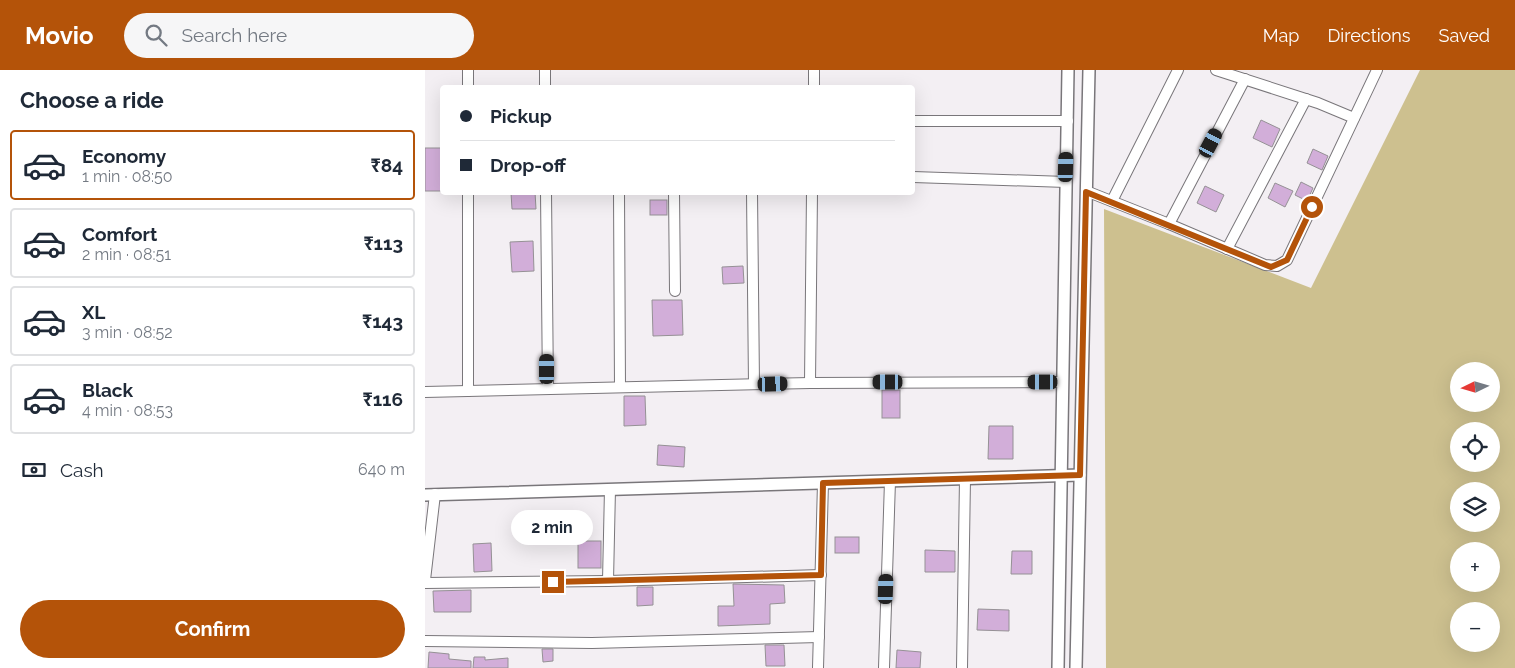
<!DOCTYPE html>
<meta charset="utf-8">
<style>
body{margin:0;font-family:Raleway,sans-serif;background:#f6f6f7;color:#1f2937;height:100vh;display:flex;flex-direction:column;font-size:19px;white-space:nowrap}
*{box-sizing:border-box;margin:0}
p{font-size:16px;color:#747a83}
.icon{flex:none;width:28px;height:28px;fill:none;stroke:currentColor;stroke-width:2;stroke-linecap:round;stroke-linejoin:round}
.map{position:relative;flex:1;overflow:hidden}
.details{display:flex;flex-direction:column;background:#fff;width:425px}
.details>*{flex:none}
.banner{position:absolute;left:15px;top:15px;width:475px;height:110px;border-radius:5px;box-shadow:0 5px 20px #0002;display:grid;align-content:center;height:110px;padding:0 20px;background:#fff}
.needle{width:32px;rotate:265deg}
.buttons{position:absolute;left:1025px;top:292px;display:grid;gap:10px}
.buttons a{display:grid;place-items:center;width:50px;height:50px;border-radius:50%;background:#fff;box-shadow:0 5px 20px #0002;font-size:25px}
.end{position:absolute;width:22px;height:22px;margin:-11px;border:6px solid #b45309;background:#fff;box-shadow:0 0 0 2px #fff}
.from{border-radius:50%}
.bubble{position:absolute;height:35px;border-radius:18px;background:#fff;box-shadow:0 5px 20px #0002;font-size:16px;font-weight:700;line-height:35px;text-align:center}
.car{position:absolute;width:15px;height:30px;margin:-15px -8px;border-radius:6px;box-shadow:0 0 4px 1px #0007;background:linear-gradient(#222 24%,#8ab4d8 0 40%,#222 0 76%,#8ab4d8 0 86%,#222 0)}
.banner b{display:flex;align-items:center;gap:18px;height:48px;font-size:19px}
.banner b+b{border-top:1px solid #e0e1e3}
.banner i{width:12px;height:12px;background:#1f2937}
ul{padding:0;list-style:none}
li{display:flex;align-items:center;gap:15px;height:70px;margin:0 10px 8px;padding:0 10px;border:2px solid #e0e1e3;border-radius:5px}
li div{flex:1}
li b{display:block;font-size:19px}
li em{font-style:normal;font-weight:700}
li.selected{border-color:#b45309}
li>.icon{width:45px;height:45px;stroke-width:1.5}
h2{padding:0 20px;font-size:22px;line-height:60px}
.pay{display:flex;align-items:center;gap:12px;height:55px;padding:0 20px;font-size:19px}
.pay p{margin-inline-start:auto}
.action{display:flex;gap:10px;margin-top:auto;padding:10px 20px}
.action a{flex:1;height:58px;border-radius:30px;background:#b45309;color:#fff;font-size:20px;font-weight:700;line-height:58px;text-align:center}
header{display:flex;align-items:center;gap:30px;box-sizing:border-box;height:70px;padding:0 25px;background:#b45309;color:#fff}
header strong{font-size:24px}
nav{display:flex;gap:28px;margin-inline-start:auto;font-size:18px}
.search{width:350px;height:45px;background:#f6f6f7;display:flex;align-items:center;gap:12px;box-sizing:border-box;padding:0 18px;border-radius:28px;color:#747a83;font-size:19px}
main{display:flex;flex:1;min-height:0}
.map>svg:first-child{display:block}
.green{fill:#cdc08f;fill-rule:evenodd}
.building{fill:#d2aed9;stroke:#959195}
.lines{fill:none;stroke-linecap:round;stroke-linejoin:round}
.minor-casing{stroke:#79767a;stroke-width:12}
.tertiary-casing{stroke:#79767a;stroke-width:14}
.minor{stroke:#fff;stroke-width:10}
.tertiary{stroke:#fff;stroke-width:11}
.route{stroke:#b45309;stroke-width:6}
</style>
<header>
<strong>Movio</strong>
<div class="search"><svg class="icon" aria-label="search" viewBox="0 0 24 24"><circle cx="10" cy="10" r="6"/><path d="M15 15l6 6"/></svg>Search here</div>
<nav><a>Map</a><a>Directions</a><a>Saved</a></nav>
</header>
<main>
<section class="details">
<h2>Choose a ride</h2>
<ul>
<li class="selected"><svg class="icon" aria-label="car" viewBox="0 0 24 24"><path d="M5 17H2v-5l4-1 3-4h7l3 4 3 1v5h-3M9 17h6M6 11h13"/><circle cx="7" cy="17" r="2"/><circle cx="17" cy="17" r="2"/></svg><div><b>Economy</b><p>1 min · 08:50</p></div><em>₹84</em></li>
<li><svg class="icon" aria-label="car" viewBox="0 0 24 24"><path d="M5 17H2v-5l4-1 3-4h7l3 4 3 1v5h-3M9 17h6M6 11h13"/><circle cx="7" cy="17" r="2"/><circle cx="17" cy="17" r="2"/></svg><div><b>Comfort</b><p>2 min · 08:51</p></div><em>₹113</em></li>
<li><svg class="icon" aria-label="car" viewBox="0 0 24 24"><path d="M5 17H2v-5l4-1 3-4h7l3 4 3 1v5h-3M9 17h6M6 11h13"/><circle cx="7" cy="17" r="2"/><circle cx="17" cy="17" r="2"/></svg><div><b>XL</b><p>3 min · 08:52</p></div><em>₹143</em></li>
<li><svg class="icon" aria-label="car" viewBox="0 0 24 24"><path d="M5 17H2v-5l4-1 3-4h7l3 4 3 1v5h-3M9 17h6M6 11h13"/><circle cx="7" cy="17" r="2"/><circle cx="17" cy="17" r="2"/></svg><div><b>Black</b><p>4 min · 08:53</p></div><em>₹116</em></li>
</ul>
<div class="pay"><svg class="icon" aria-label="cash" viewBox="0 0 24 24"><path d="M3 7h18v10H3z"/><circle cx="12" cy="12" r="2"/></svg>Cash<p>640 m</p></div>
<div class="action"><a>Confirm</a></div>
</section>
<div class="map">
<svg width="1090" height="598" viewBox="0 0 1090 598">
<rect width="100%" height="100%" fill="#f3eff3"/>
<path class="green" d="M 995,0 L 1090,0 L 1090,598 L 681,598 L 679,139 L 886,218 ZM 1034,301 L 1066,301 L 1066,334 L 1034,334 ZM 1034,361 L 1066,361 L 1066,394 L 1034,394 ZM 1034,421 L 1066,421 L 1066,454 L 1034,454 ZM 1034,481 L 1066,481 L 1066,514 L 1034,514 ZM 1034,541 L 1066,541 L 1066,574 L 1034,574 Z"/>
<g class="building">
<path d="M 836,50 L 855,59 L 847,77 L 828,68 Z"/>
<rect x="0" y="78" width="18" height="43"/>
<path d="M 888,79 L 903,86 L 897,100 L 882,93 Z"/>
<path d="M 876,112 L 888,118 L 882,131 L 870,125 Z"/>
<path d="M 850,113 L 868,121 L 860,137 L 843,128 Z"/>
<path d="M 780,116 L 799,125 L 791,142 L 772,133 Z"/>
<path d="M 110,122 L 111,139 L 87,139 L 86,123 Z"/>
<rect x="225" y="130" width="17" height="15"/>
<path d="M 108,171 L 109,201 L 87,202 L 85,172 Z"/>
<path d="M 318,196 L 319,213 L 298,214 L 297,197 Z"/>
<path d="M 227,230 L 257,230 L 258,265 L 228,266 Z"/>
<rect x="457" y="320" width="18" height="28"/>
<path d="M 199,326 L 220,326 L 221,355 L 199,356 Z"/>
<path d="M 564,356 L 588,356 L 588,389 L 563,389 Z"/>
<path d="M 233,375 L 260,377 L 259,397 L 232,395 Z"/>
<path d="M 110,449 L 130,449 L 130,466 L 110,467 Z"/>
<rect x="410" y="467" width="24" height="16"/>
<rect x="153" y="471" width="23" height="27"/>
<path d="M 66,473 L 67,501 L 49,502 L 48,474 Z"/>
<path d="M 500,480 L 530,481 L 530,502 L 500,502 Z"/>
<path d="M 587,481 L 607,481 L 607,504 L 586,504 Z"/>
<path d="M 308,514 L 359,515 L 360,533 L 345,534 L 345,554 L 293,556 L 293,536 L 309,536 Z"/>
<path d="M 212,517 L 228,517 L 228,535 L 212,536 Z"/>
<path d="M 46,520 L 46,542 L 9,542 L 8,521 Z"/>
<path d="M 553,539 L 584,540 L 584,561 L 552,560 Z"/>
<path d="M 340,575 L 359,575 L 360,596 L 341,596 Z"/>
<path d="M 117,579 L 128,579 L 128,591 L 118,592 Z"/>
<path d="M 472,580 L 496,582 L 495,598 L 471,598 Z"/>
<path d="M 4,582 L 24,584 L 24,589 L 46,591 L 46,598 L 3,598 Z"/>
<path d="M 49,587 L 60,587 L 60,590 L 83,588 L 83,598 L 48,598 Z"/>
</g>
<g class="lines">
<g class="minor-casing">
<g id="minor">
<path d="M 120,0 L 120,18"/>
<path d="M 791,0 L 893,33 L 929,48"/>
<path d="M 43,18 L 43,0"/>
<path d="M 389,18 L 389,0"/>
<path d="M 488,51 L 643,51"/>
<path d="M 488,107 L 641,112"/>
<path d="M 661,121 L 744,154 L 840,195 L 852,196 L 862,190 L 952,0"/>
<path d="M 121,122 L 123,319"/>
<path d="M 194,122 L 195,317"/>
<path d="M 249,122 L 250,221"/>
<path d="M 327,122 L 329,314"/>
<path d="M 687,131 L 753,0"/>
<path d="M 744,154 L 820,9"/>
<path d="M 802,179 L 881,29"/>
<path d="M 385,313 L 387,122"/>
<path d="M 43,321 L 43,122"/>
<path d="M 0,322 L 385,313 L 638,312"/>
<path d="M 0,510 L 10,424"/>
<path d="M 183,511 L 185,419"/>
<path d="M 0,513 L 183,511 L 396,505"/>
<path d="M 0,571 L 167,573 L 394,567"/>
<path d="M 393,598 L 398,413"/>
<path d="M 459,598 L 465,411"/>
<path d="M 537,598 L 540,409"/>
</g>
</g>
<g class="tertiary-casing">
<g id="tertiary">
<path d="M 0,425 L 655,405"/>
<path d="M 633,598 L 643,0"/>
<path d="M 651,598 L 664,0"/>
</g>
</g>
<use href="#minor" class="minor"/>
<use href="#tertiary" class="tertiary"/>
</g>
<g class="lines">
<path class="route" d="M 128,512 L 396,505 L 398,413 L 655,405 L 661,122 L 846,197 L 862,190 L 887,137"/>
</g>
</svg>
<div class="buttons">
<a><svg class="needle" viewBox="-14 -14 28 28"><path d="M0-13l5 13h-10z" fill="#e53935"/><path d="M0 13l5-13h-10z" fill="#747a83"/></svg></a>
<a><svg class="icon" aria-label="locate" viewBox="0 0 24 24"><circle cx="12" cy="12" r="6"/><path d="M12 2v4M12 18v4M2 12h4M18 12h4"/></svg></a>
<a><svg class="icon" aria-label="layers" viewBox="0 0 24 24"><path d="M12 4l9 5-9 5-9-5zM3 14l9 5 9-5"/></svg></a>
<a>+</a>
<a>−</a>
</div>
<i class="end from" style="left:887px;top:137px"></i>
<i class="end" style="left:128px;top:512px"></i>
<div class="bubble" style="left:86px;top:440px;width:82px">2 min</div>
<i class="car" style="left:786px;top:73px;rotate:28deg"></i>
<i class="car" style="left:641px;top:97px;rotate:2deg"></i>
<i class="car" style="left:122px;top:299px;rotate:0deg"></i>
<i class="car" style="left:463px;top:312px;rotate:270deg"></i>
<i class="car" style="left:618px;top:312px;rotate:270deg"></i>
<i class="car" style="left:348px;top:314px;rotate:88deg"></i>
<i class="car" style="left:461px;top:519px;rotate:2deg"></i>
<div class="banner">
<b><i class="from"></i>Pickup</b>
<b><i></i>Drop-off</b>
</div>
</div>
</main>
